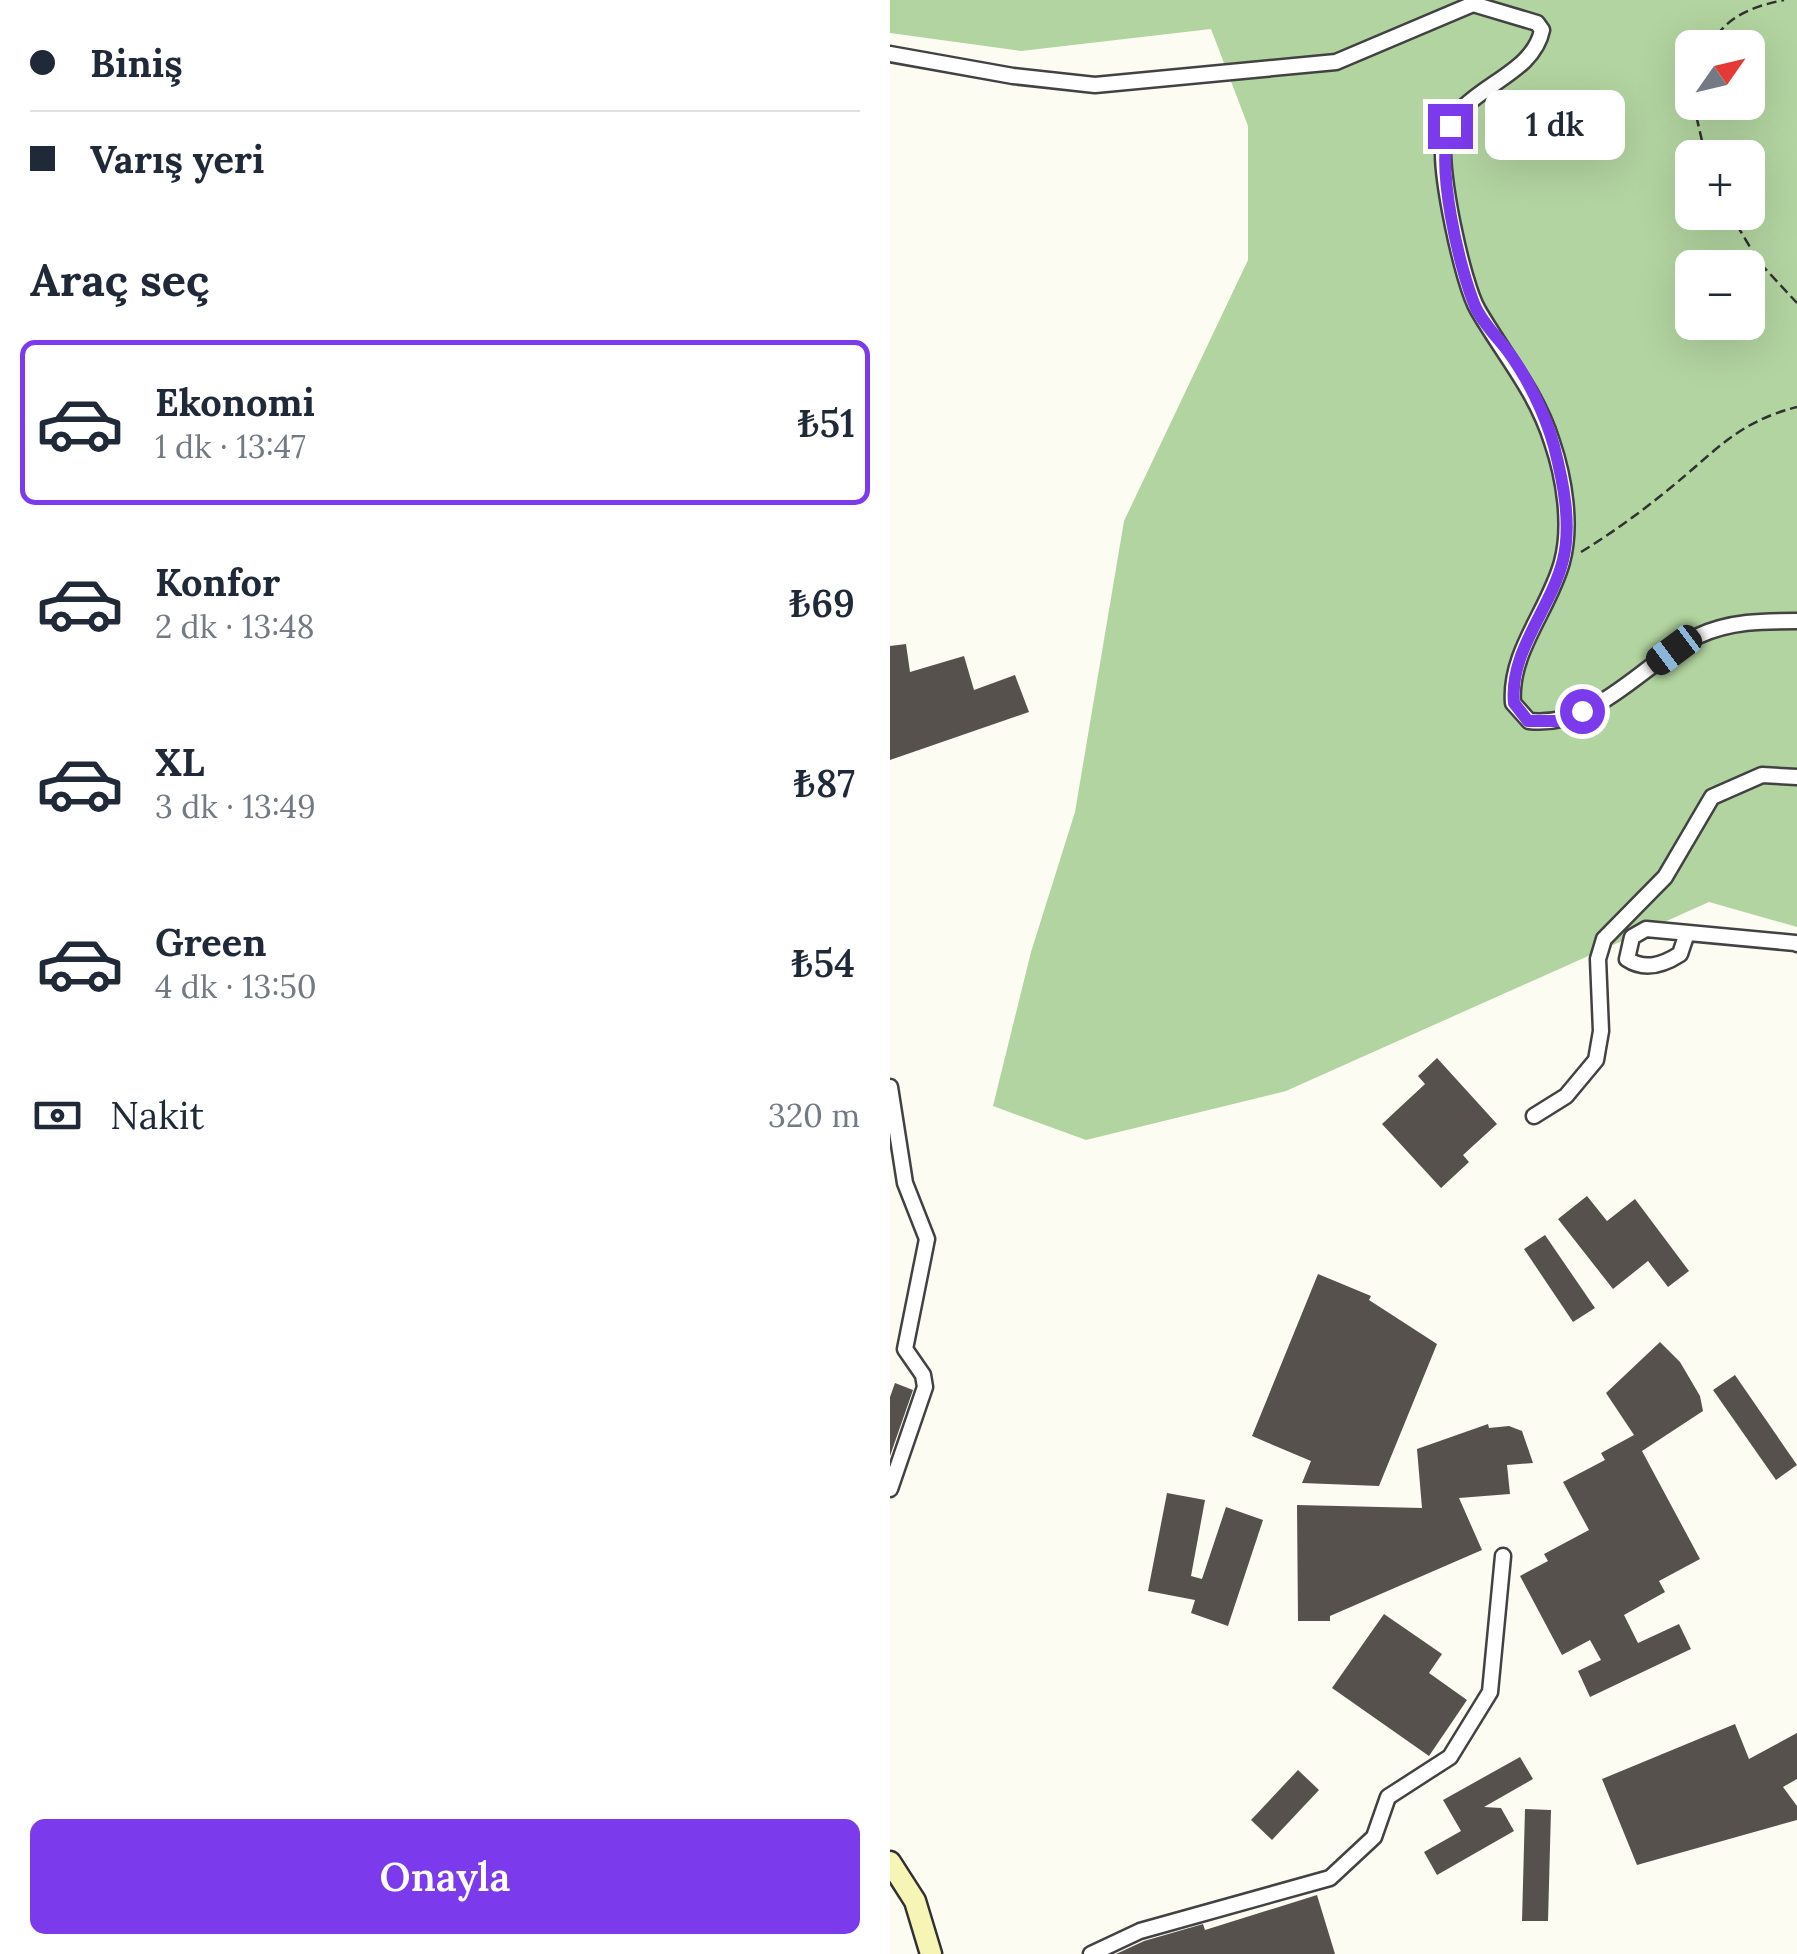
<!DOCTYPE html>
<html lang="tr">
<meta charset="utf-8">
<style>
body{margin:0;font-family:Lora,serif;background:#f2f2f3;color:#1f2937;height:100vh;display:flex;flex-direction:column;font-size:38px;white-space:nowrap}
*{box-sizing:border-box;margin:0}
p{font-size:32px;color:#747a83}
.icon{flex:none;width:55px;height:55px;fill:none;stroke:currentColor;stroke-width:2;stroke-linecap:round;stroke-linejoin:round}
.map{position:relative;flex:1;overflow:hidden}
.side{display:flex;flex-direction:column;background:#fff;width:890px}
.side>*{flex:none}
.top-card{display:grid;align-content:center;height:220px;padding:0 30px;background:#fff}
.needle{width:65px;rotate:56deg}
.fabs{position:absolute;left:785px;top:30px;display:grid;gap:20px}
.fabs a{display:grid;place-items:center;width:90px;height:90px;border-radius:15px;background:#fff;box-shadow:0 10px 40px #0002;font-size:50px}
.end{position:absolute;width:45px;height:45px;margin:-22px;border:12px solid #7c3aed;background:#fff;box-shadow:0 0 0 5px #fff}
.from{border-radius:50%}
.bubble{position:absolute;height:70px;border-radius:15px;background:#fff;box-shadow:0 10px 40px #0002;font-size:32px;font-weight:600;line-height:70px;text-align:center}
.car{position:absolute;width:30px;height:60px;margin:-30px -15px;border-radius:12px;box-shadow:0 0 8px 2px #0007;background:linear-gradient(#222 24%,#8ab4d8 0 40%,#222 0 76%,#8ab4d8 0 86%,#222 0)}
.top-card b{display:flex;align-items:center;gap:35px;height:95px;font-size:38px}
.top-card b+b{border-top:2px solid #e0e1e3}
.top-card i{width:25px;height:25px;background:#1f2937}
ul{padding:0;list-style:none}
li{display:flex;align-items:center;gap:30px;height:165px;margin:0 20px 15px;padding:0 10px;border:5px solid transparent;border-radius:15px}
li div{flex:1}
li b{display:block;font-size:38px}
li em{font-style:normal;font-weight:600}
li.selected{border-color:#7c3aed}
li>.icon{width:90px;height:90px;stroke-width:1.5}
h2{padding:0 30px;font-size:45px;line-height:120px}
.pay{display:flex;align-items:center;gap:25px;height:110px;padding:0 30px;font-size:38px}
.pay p{margin-inline-start:auto}
.button{display:flex;gap:20px;margin-top:auto;padding:20px 30px}
.button a{flex:1;height:115px;border-radius:15px;background:#7c3aed;color:#fff;font-size:40px;font-weight:600;line-height:115px;text-align:center}
main{display:flex;flex:1;min-height:0}
.map>svg:first-child{display:block}
.forest{fill:#b2d4a0;fill-rule:evenodd}
.building{fill:#56514d}
.lines{fill:none;stroke-linecap:round;stroke-linejoin:round}
.street-casing{stroke:#424242;stroke-width:19}
.secondary-casing{stroke:#313131;stroke-width:25}
.path{stroke:#313131;stroke-width:2.5;stroke-dasharray:10 5;stroke-linecap:butt}
.street{stroke:#fff;stroke-width:14}
.secondary{stroke:#f6f5b5;stroke-width:20}
.route{stroke:#7c3aed;stroke-width:12}
</style>
<main>
<section class="side">
<div class="top-card">
<b><i class="from"></i>Biniş</b>
<b><i></i>Varış yeri</b>
</div>
<h2>Araç seç</h2>
<ul>
<li class="selected"><svg class="icon" aria-label="car" viewBox="0 0 24 24"><path d="M5 17H2v-5l4-1 3-4h7l3 4 3 1v5h-3M9 17h6M6 11h13"/><circle cx="7" cy="17" r="2"/><circle cx="17" cy="17" r="2"/></svg><div><b>Ekonomi</b><p>1 dk · 13:47</p></div><em>₺51</em></li>
<li><svg class="icon" aria-label="car" viewBox="0 0 24 24"><path d="M5 17H2v-5l4-1 3-4h7l3 4 3 1v5h-3M9 17h6M6 11h13"/><circle cx="7" cy="17" r="2"/><circle cx="17" cy="17" r="2"/></svg><div><b>Konfor</b><p>2 dk · 13:48</p></div><em>₺69</em></li>
<li><svg class="icon" aria-label="car" viewBox="0 0 24 24"><path d="M5 17H2v-5l4-1 3-4h7l3 4 3 1v5h-3M9 17h6M6 11h13"/><circle cx="7" cy="17" r="2"/><circle cx="17" cy="17" r="2"/></svg><div><b>XL</b><p>3 dk · 13:49</p></div><em>₺87</em></li>
<li><svg class="icon" aria-label="car" viewBox="0 0 24 24"><path d="M5 17H2v-5l4-1 3-4h7l3 4 3 1v5h-3M9 17h6M6 11h13"/><circle cx="7" cy="17" r="2"/><circle cx="17" cy="17" r="2"/></svg><div><b>Green</b><p>4 dk · 13:50</p></div><em>₺54</em></li>
</ul>
<div class="pay"><svg class="icon" aria-label="cash" viewBox="0 0 24 24"><path d="M3 7h18v10H3z"/><circle cx="12" cy="12" r="2"/></svg>Nakit<p>320 m</p></div>
<div class="button"><a>Onayla</a></div>
</section>
<div class="map">
<svg width="907" height="1954" viewBox="0 0 907 1954">
<rect width="100%" height="100%" fill="#fdfcf3"/>
<path class="forest" d="M 0,0 L 907,0 L 907,927 L 819,902 L 396,1091 L 196,1140 L 103,1106 L 141,952 L 185,812 L 234,521 L 358,260 L 358,126 L 321,29 L 131,51 L 0,33 ZM 802,48 L 858,48 L 858,102 L 802,102 ZM 802,158 L 858,158 L 858,212 L 802,212 ZM 802,268 L 858,268 L 858,322 L 802,322 Z"/>
<g class="building">
<path d="M 16,644 L 20,672 L 74,656 L 84,690 L 125,675 L 139,712 L 0,760 L 0,646 Z"/>
<path d="M 547,1058 L 607,1124 L 573,1155 L 579,1162 L 551,1188 L 492,1124 L 535,1084 L 528,1076 Z"/>
<path d="M 697,1196 L 717,1221 L 745,1199 L 799,1271 L 778,1287 L 758,1261 L 723,1289 L 668,1219 Z"/>
<path d="M 655,1235 L 705,1308 L 683,1322 L 634,1249 Z"/>
<path d="M 428,1274 L 481,1296 L 479,1300 L 547,1344 L 489,1486 L 412,1483 L 421,1461 L 362,1436 Z"/>
<path d="M 770,1342 L 790,1362 L 810,1396 L 813,1411 L 752,1451 L 810,1559 L 769,1581 L 775,1592 L 734,1615 L 748,1643 L 789,1624 L 801,1649 L 700,1697 L 688,1671 L 711,1660 L 700,1640 L 672,1655 L 630,1576 L 658,1561 L 654,1554 L 699,1530 L 673,1482 L 715,1460 L 711,1453 L 744,1435 L 716,1393 Z"/>
<path d="M 845,1375 L 907,1465 L 886,1480 L 823,1390 Z"/>
<path d="M 5,1383 L 23,1390 L 0,1456 L 0,1397 Z"/>
<path d="M 598,1424 L 599,1428 L 619,1426 L 632,1431 L 643,1463 L 617,1465 L 620,1494 L 569,1498 L 592,1550 L 440,1616 L 440,1621 L 408,1621 L 407,1505 L 532,1508 L 527,1449 Z"/>
<path d="M 277,1493 L 315,1500 L 301,1576 L 312,1579 L 336,1507 L 373,1520 L 338,1626 L 301,1613 L 305,1600 L 258,1591 Z"/>
<path d="M 494,1614 L 552,1654 L 539,1673 L 577,1700 L 539,1756 L 442,1688 Z"/>
<path d="M 845,1724 L 859,1759 L 907,1733 L 907,1779 L 893,1787 L 907,1806 L 907,1820 L 747,1865 L 712,1779 Z"/>
<path d="M 630,1757 L 643,1779 L 594,1807 L 611,1808 L 624,1831 L 547,1875 L 534,1852 L 571,1831 L 553,1800 Z"/>
<path d="M 408,1770 L 429,1790 L 382,1840 L 361,1820 Z"/>
<path d="M 635,1809 L 661,1810 L 658,1921 L 632,1921 Z"/>
<path d="M 427,1895 L 445,1954 L 226,1954 L 254,1941 L 313,1924 L 315,1930 Z"/>
</g>
<g class="lines">
<g class="street-casing">
<g id="street">
<path d="M 0,54 L 123,76 L 205,85 L 446,62 L 583,4 L 647,23 L 652,30 C 642,80 567,87 554,140 C 548,169 573,285 588,310 C 614,355 646,391 662,442 C 674,477 682,525 672,562 C 659,610 619,652 623,703 L 639,721 C 707,728 752,663 808,636 C 840,621 873,621 907,621"/>
<path d="M 797,933 L 790,954 C 773,965 755,971 737,959 L 742,937 L 756,929 L 905,943 L 907,944"/>
<path d="M 0,1087 L 15,1183 L 37,1239 L 15,1349 L 33,1375 L 35,1387 L 0,1489"/>
<path d="M 644,1116 L 676,1096 L 706,1060 L 711,1031 L 708,959 L 714,939 L 775,877 L 822,797 L 872,775 L 907,777"/>
<path d="M 201,1954 L 250,1931 L 440,1878 L 484,1837 L 498,1797 L 560,1757 L 600,1692 L 613,1556"/>
</g>
</g>
<g class="secondary-casing">
<path id="secondary" d="M 0,1862 L 25,1901 L 41,1954"/>
</g>
<g class="path">
<path d="M 819,48 C 835,17 860,7 894,0"/>
<path d="M 803,102 L 816,158"/>
<path d="M 839,212 L 869,262 L 907,303"/>
<path d="M 691,552 C 722,533 751,512 779,489 C 825,452 847,422 907,407"/>
</g>
<use href="#street" class="street"/>
<use href="#secondary" class="secondary"/>
</g>
<g class="lines">
<path class="route" d="M 560,126 C 545,165 569,267 585,306 C 592,322 606,336 617,350 C 637,377 655,413 664,446 C 673,481 682,524 673,560 C 661,609 619,651 624,703 L 638,721 L 672,721 L 692,711"/>
</g>
</svg>
<div class="fabs">
<a><svg class="needle" viewBox="-14 -14 28 28"><path d="M0-13l5 13h-10z" fill="#e53935"/><path d="M0 13l5-13h-10z" fill="#747a83"/></svg></a>
<a>+</a>
<a>−</a>
</div>
<i class="end from" style="left:692px;top:711px"></i>
<i class="end" style="left:560px;top:126px"></i>
<div class="bubble" style="left:595px;top:90px;width:140px">1 dk</div>
<i class="car" style="left:784px;top:650px;rotate:233deg"></i>
</div>
</main>
